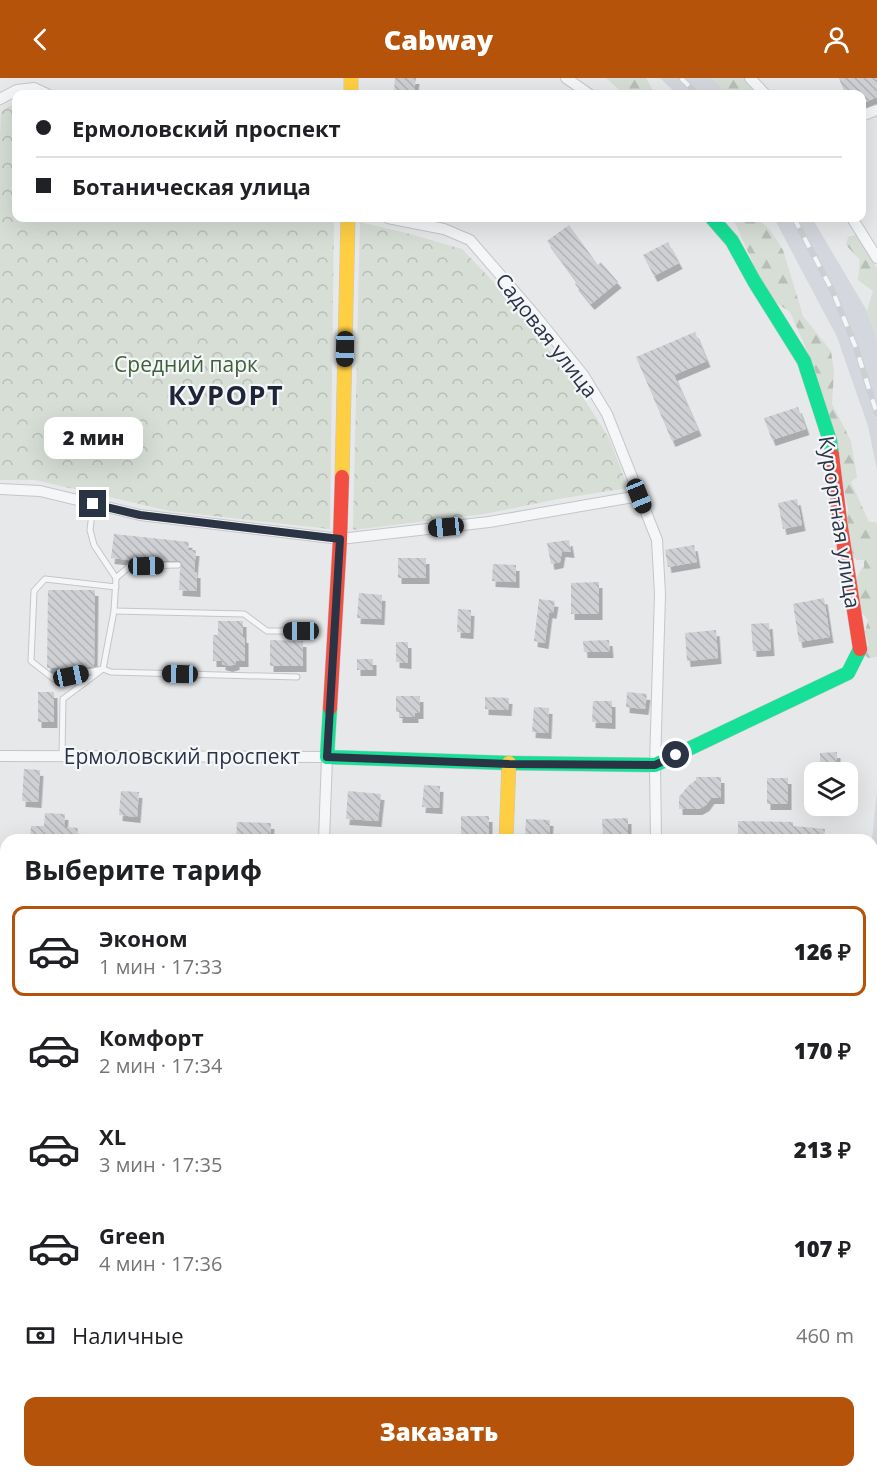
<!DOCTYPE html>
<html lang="ru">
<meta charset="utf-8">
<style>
body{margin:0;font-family:"Open Sans",sans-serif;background:#f6f6f6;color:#202124;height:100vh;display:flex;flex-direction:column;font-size:22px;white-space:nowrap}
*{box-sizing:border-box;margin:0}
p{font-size:20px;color:#757577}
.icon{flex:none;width:33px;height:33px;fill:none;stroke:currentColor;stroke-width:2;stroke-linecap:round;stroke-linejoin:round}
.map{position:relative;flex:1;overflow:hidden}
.panel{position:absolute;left:0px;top:756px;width:878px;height:644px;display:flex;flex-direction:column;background:#fff;border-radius:18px 18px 0 0;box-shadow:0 6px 24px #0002}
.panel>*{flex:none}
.hud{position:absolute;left:12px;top:12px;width:854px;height:132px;border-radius:12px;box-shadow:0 6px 24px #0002;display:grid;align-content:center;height:132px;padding:0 24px;background:#fff}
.fabs{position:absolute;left:804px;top:684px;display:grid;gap:12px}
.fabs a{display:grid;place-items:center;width:54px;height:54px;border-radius:12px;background:#fff;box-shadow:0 6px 24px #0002;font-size:30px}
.end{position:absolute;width:27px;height:27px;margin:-14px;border:8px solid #2b3445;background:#fff;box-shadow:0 0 0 3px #fff}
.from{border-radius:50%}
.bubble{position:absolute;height:42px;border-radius:12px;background:#fff;box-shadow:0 6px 24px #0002;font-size:20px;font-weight:800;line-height:42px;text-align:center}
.car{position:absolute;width:18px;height:36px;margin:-18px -9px;border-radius:8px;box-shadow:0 0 4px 2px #0007;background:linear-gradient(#222 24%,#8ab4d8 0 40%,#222 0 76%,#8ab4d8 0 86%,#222 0)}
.hud b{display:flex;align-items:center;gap:21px;height:57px;font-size:22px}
.hud b+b{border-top:2px solid #e0e0e0}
.hud i{width:15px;height:15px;background:#202124}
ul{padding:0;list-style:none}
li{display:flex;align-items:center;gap:18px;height:90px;margin:0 12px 9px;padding:0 12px;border:3px solid transparent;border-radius:12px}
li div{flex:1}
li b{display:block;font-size:22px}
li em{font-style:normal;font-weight:800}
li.current{border-color:#b45309}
li>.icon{width:54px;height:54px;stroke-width:1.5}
h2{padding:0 24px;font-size:27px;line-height:72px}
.pay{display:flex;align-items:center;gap:15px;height:66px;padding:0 24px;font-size:22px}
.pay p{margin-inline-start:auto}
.action{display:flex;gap:12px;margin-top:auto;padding:12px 24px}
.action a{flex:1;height:69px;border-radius:12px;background:#b45309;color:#fff;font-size:24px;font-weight:800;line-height:69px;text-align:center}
header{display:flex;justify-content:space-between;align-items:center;height:78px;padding:0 24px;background:#b45309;color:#fff;font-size:27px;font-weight:800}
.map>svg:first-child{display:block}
.built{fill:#d4d7dd}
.forest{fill:url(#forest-firs)}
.park{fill:url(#park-crowns)}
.building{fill:url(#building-back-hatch);filter:url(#shadow)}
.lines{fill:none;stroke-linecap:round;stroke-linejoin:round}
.lane-casing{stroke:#c4c6c8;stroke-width:7}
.street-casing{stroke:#c4c6c8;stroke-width:12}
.fast-casing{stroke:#c4c6c8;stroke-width:15}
.slow-casing{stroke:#c4c6c8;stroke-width:15}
.jam-casing{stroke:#c4c6c8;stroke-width:15}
.lane{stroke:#f5f6f7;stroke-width:5}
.street{stroke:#f5f6f7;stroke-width:10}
.fast{stroke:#16e098;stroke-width:14}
.slow{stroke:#ffcf43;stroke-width:14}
.jam{stroke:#f24e42;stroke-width:14}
.rail-casing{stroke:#cecfd2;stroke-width:6}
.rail{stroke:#f4f6f9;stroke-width:4;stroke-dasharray:11;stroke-linecap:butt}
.route{stroke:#2b3445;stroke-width:8}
.labels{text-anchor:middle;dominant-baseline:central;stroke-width:4.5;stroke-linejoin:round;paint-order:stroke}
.street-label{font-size:21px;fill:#2b3445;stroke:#f4f6f9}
.park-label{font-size:21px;fill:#3f6138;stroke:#f4f6f9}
.district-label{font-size:27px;font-weight:bold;letter-spacing:1.5px;fill:#1d2536;stroke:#f4f6f9}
</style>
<header><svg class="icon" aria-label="back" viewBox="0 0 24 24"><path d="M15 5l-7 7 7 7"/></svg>Cabway<svg class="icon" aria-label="person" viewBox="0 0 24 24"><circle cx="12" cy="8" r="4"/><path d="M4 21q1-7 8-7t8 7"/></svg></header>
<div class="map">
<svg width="877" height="1399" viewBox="0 0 877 1399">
<defs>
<pattern id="forest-firs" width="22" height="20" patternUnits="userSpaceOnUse" patternTransform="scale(1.5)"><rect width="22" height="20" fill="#d6ded6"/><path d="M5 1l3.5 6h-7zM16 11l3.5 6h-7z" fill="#b8bfb9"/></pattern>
<pattern id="park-crowns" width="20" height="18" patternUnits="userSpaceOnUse" patternTransform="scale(1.5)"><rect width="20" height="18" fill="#d6ded6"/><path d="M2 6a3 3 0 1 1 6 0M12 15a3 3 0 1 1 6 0" fill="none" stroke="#b8bfb9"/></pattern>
<pattern id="building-back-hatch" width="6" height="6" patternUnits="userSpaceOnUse" patternTransform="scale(1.5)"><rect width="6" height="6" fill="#ced0d3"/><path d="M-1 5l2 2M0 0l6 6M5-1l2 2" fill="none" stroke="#b1b3b6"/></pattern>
<filter id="shadow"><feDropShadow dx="3.5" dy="6" stdDeviation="0" flood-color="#0004"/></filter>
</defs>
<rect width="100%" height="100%" fill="#e6e8ea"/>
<g class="built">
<path d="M 660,0 L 713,0 L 726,16 L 677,16 Z"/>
<path d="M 774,140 L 812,140 L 867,233 L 877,261 L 877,392 L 868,348 L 837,259 Z"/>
<path d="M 877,712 L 877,901 L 872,934 L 872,762 Z"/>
</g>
<g class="forest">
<path d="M 606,0 L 646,0 L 655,16 L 624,16 Z"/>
<path d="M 713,0 L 748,0 L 763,16 L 726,16 Z"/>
<path d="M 733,140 L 757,140 L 770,152 L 783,172 L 803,238 L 831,273 L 834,294 L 832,326 L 851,363 L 857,399 L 851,404 L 869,444 L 875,444 L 877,447 L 877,579 L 868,580 L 864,576 L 863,571 L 869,568 L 865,554 L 868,542 L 862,535 L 854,506 L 860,493 L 864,489 L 864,482 L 857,482 L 848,474 L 845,447 L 848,431 L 838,384 L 838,369 L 813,286 L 790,234 L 768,219 Z"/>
<path d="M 855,157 L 867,170 L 877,191 L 877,261 L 867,233 L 873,213 L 858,202 L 860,182 L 846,167 L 848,159 Z"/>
<path d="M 872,992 L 877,994 L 877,1075 L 872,1079 Z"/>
</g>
<g class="park">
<path d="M 16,24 L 16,140 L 334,140 L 330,451 L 170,433 L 35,402 L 0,402 L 0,57 L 1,34 Z"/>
<path d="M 360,144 L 410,156 L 462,171 L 509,220 L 570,299 L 609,360 L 628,410 L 558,421 L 484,436 L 353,452 Z"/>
<path d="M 0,874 L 6,874 L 6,1394 L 75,1394 L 73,1399 L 0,1399 Z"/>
</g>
<g class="building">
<path d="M 395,0 L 416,0 L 414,15 L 394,14 Z"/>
<path d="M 839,0 L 877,0 L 877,19 L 861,26 L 861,16 L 845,16 Z"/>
<path d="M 569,147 L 598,187 L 601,184 L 618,204 L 591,226 L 575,206 L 577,204 L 547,163 Z"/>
<path d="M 668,164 L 679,185 L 654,198 L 643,177 Z"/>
<path d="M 695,254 L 707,283 L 674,297 L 698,352 L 672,363 L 636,279 Z"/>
<path d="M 798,329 L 806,351 L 772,362 L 764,340 Z"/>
<path d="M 797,421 L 802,447 L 783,451 L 778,425 Z"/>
<path d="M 114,456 L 189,464 L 188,472 L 196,472 L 194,494 L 197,494 L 197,513 L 179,512 L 180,491 L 183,487 L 180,483 L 139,483 L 111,480 Z"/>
<path d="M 569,462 L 571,474 L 562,473 L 560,484 L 551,486 L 547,465 Z"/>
<path d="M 694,467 L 697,484 L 668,489 L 665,472 Z"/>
<rect x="398" y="480" width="28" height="20"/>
<path d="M 493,486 L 516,487 L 516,504 L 492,503 Z"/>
<path d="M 599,504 L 599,536 L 571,536 L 571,505 Z"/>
<path d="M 48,512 L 95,512 L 94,588 L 84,590 L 47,590 Z"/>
<path d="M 359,515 L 382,517 L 381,541 L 357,540 Z"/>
<path d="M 824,520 L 830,559 L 799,564 L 793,526 Z"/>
<path d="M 539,521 L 555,523 L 553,535 L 549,534 L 545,565 L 534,563 Z"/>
<path d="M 458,531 L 471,532 L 470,555 L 457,554 Z"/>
<path d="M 218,543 L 243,543 L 243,559 L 245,559 L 245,583 L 236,583 L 236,586 L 229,588 L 222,586 L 222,583 L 213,583 L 213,557 L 218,557 Z"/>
<path d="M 769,545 L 771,572 L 753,573 L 751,546 Z"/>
<path d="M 716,552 L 718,580 L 687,583 L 685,555 Z"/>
<path d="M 270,562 L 303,563 L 303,588 L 270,588 Z"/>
<path d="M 609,562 L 610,574 L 584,574 L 583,563 Z"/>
<path d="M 396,564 L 408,564 L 408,585 L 396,584 Z"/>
<rect x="357" y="581" width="16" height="11"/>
<rect x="38" y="614" width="16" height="30"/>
<path d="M 627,614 L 647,616 L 645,631 L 626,629 Z"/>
<path d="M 396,618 L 420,618 L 420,635 L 415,635 L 415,639 L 399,639 L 399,634 L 396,634 Z"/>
<path d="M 485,619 L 509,620 L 508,632 L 485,631 Z"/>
<path d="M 593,623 L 612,623 L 612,645 L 592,644 Z"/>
<path d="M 534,629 L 549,630 L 548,655 L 532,654 Z"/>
<path d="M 837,674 L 837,694 L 820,694 L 820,675 Z"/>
<path d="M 24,691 L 40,692 L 38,724 L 22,723 Z"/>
<path d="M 696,699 L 721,699 L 721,720 L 711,720 L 706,727 L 699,731 L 679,731 L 679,719 L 688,708 L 696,702 Z"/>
<rect x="767" y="700" width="21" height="26"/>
<path d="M 424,707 L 440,708 L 439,730 L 422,729 Z"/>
<path d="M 121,713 L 139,714 L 137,739 L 119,737 Z"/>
<path d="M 348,713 L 381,716 L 378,743 L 346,741 Z"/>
<path d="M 45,735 L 65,736 L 64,749 L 78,750 L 77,762 L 30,762 L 31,748 L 44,748 Z"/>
<rect x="461" y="738" width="28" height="24"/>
<path d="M 628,740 L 628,759 L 603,759 L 602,741 Z"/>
<path d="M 526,741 L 550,742 L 549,761 L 525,760 Z"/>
<path d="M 738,743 L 793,744 L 793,748 L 825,751 L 824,762 L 807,762 L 807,759 L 738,758 Z"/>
<path d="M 237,744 L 271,745 L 270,762 L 236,762 Z"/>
</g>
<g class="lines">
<g class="lane-casing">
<g id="lane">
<path d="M 93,426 L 90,452 L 94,467 L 116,500"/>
<path d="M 116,509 L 45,501 L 34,513 L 31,583 L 54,601 L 103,591 L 111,594 L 297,599"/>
<path d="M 114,533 L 244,536 L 267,553 L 301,553"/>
<path d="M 62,678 L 63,621 L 103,591 L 114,533 L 116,500 L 130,488 L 178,487"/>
<path d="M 872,1275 L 877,1269"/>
<path d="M 872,1293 L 877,1299"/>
</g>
</g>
<g class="street-casing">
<g id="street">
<path d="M 566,0 L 589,16"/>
<path d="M 750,0 L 765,16"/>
<path d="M 0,21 L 17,12 L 34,10 L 47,16"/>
<path d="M 861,38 L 877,32"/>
<path d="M 388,140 L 444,151 L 470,162 L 534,236 L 584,298 L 607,336 L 657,462 L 660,516 L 655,687 L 656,762"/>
<path d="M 852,140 L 877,180"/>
<path d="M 0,411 L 40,413 L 140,437 L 340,461 L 489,444 L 639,418"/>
<path d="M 0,678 L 327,679 L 324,762"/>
<path d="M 0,863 L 6,862"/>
<path d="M 877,921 C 873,943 868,966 877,987"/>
<path d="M 80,1399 L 81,1394"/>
<path d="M 384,1399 L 385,1394"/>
<path d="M 630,1399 L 630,1394"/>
</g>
</g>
<g class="fast-casing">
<g id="fast">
<path d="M 712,140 L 732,163 L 754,203 L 804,283 L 830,363 L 832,377"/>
<path d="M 330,630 L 327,679 L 509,685 L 655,687 L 848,595 L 860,571"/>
</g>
</g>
<g class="slow-casing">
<g id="slow">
<path d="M 351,0 L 351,16"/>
<path d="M 342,399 L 348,140"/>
<path d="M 506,762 L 509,685"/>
</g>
</g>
<g class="jam-casing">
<g id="jam">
<path d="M 832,377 L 840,443 L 860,571"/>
<path d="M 330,630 L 340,461 L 342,399"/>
<path d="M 479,1399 L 480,1394"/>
</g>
</g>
<use href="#lane" class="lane"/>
<use href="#street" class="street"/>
<use href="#fast" class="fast"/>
<use href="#slow" class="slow"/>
<use href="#jam" class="jam"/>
<g class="rail-casing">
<g id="rail">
<path d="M 681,0 L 697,16"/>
<path d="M 794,140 L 833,214 L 856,270 L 877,336"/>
<path d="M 872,830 L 877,785"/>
<path d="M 800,1399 L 801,1394"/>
</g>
</g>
<use href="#rail" class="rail"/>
</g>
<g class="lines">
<path class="route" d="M 93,426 L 140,437 L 340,461 L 327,679 L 509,686 L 655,687 L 676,677"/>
</g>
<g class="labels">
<g class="street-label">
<text transform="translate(547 257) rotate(52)">Садовая улица</text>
<text transform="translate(840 444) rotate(81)">Курортная улица</text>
<text x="182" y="678">Ермоловский проспект</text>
</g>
<g class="park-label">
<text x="186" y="286">Средний парк</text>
</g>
<g class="district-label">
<text x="226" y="316">КУРОРТ</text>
</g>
</g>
</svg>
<div class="fabs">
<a><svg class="icon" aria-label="layers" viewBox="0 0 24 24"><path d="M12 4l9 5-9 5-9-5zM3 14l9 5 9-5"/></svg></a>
</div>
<i class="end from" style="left:676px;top:677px"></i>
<i class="end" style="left:93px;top:426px"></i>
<div class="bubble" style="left:44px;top:339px;width:99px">2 мин</div>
<i class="car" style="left:345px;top:271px;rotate:181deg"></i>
<i class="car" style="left:639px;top:418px;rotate:158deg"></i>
<i class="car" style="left:446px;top:449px;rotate:264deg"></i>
<i class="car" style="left:146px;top:488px;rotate:89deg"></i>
<i class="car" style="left:301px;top:553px;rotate:270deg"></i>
<i class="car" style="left:180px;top:596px;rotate:271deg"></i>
<i class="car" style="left:71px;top:598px;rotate:78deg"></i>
<div class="hud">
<b><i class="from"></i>Ермоловский проспект</b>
<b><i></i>Ботаническая улица</b>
</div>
<section class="panel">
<h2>Выберите тариф</h2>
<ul>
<li class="current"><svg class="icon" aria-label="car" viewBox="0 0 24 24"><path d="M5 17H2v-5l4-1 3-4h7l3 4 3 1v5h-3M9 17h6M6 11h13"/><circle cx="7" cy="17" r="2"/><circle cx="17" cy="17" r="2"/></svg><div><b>Эконом</b><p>1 мин · 17:33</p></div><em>126 ₽</em></li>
<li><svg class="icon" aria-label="car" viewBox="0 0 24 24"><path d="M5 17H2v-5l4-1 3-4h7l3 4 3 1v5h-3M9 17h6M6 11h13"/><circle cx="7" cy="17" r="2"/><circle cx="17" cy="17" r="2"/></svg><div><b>Комфорт</b><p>2 мин · 17:34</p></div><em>170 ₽</em></li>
<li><svg class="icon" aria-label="car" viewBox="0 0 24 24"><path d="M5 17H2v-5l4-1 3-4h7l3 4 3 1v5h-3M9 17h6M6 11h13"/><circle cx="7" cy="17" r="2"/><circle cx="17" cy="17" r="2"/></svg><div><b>XL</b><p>3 мин · 17:35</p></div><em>213 ₽</em></li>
<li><svg class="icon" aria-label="car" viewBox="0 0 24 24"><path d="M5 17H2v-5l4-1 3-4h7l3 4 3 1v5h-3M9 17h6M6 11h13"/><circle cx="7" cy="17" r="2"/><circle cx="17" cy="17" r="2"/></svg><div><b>Green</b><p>4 мин · 17:36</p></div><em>107 ₽</em></li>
</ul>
<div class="pay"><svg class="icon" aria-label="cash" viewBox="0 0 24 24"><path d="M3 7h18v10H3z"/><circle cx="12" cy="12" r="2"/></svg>Наличные<p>460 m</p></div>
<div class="action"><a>Заказать</a></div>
</section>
</div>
